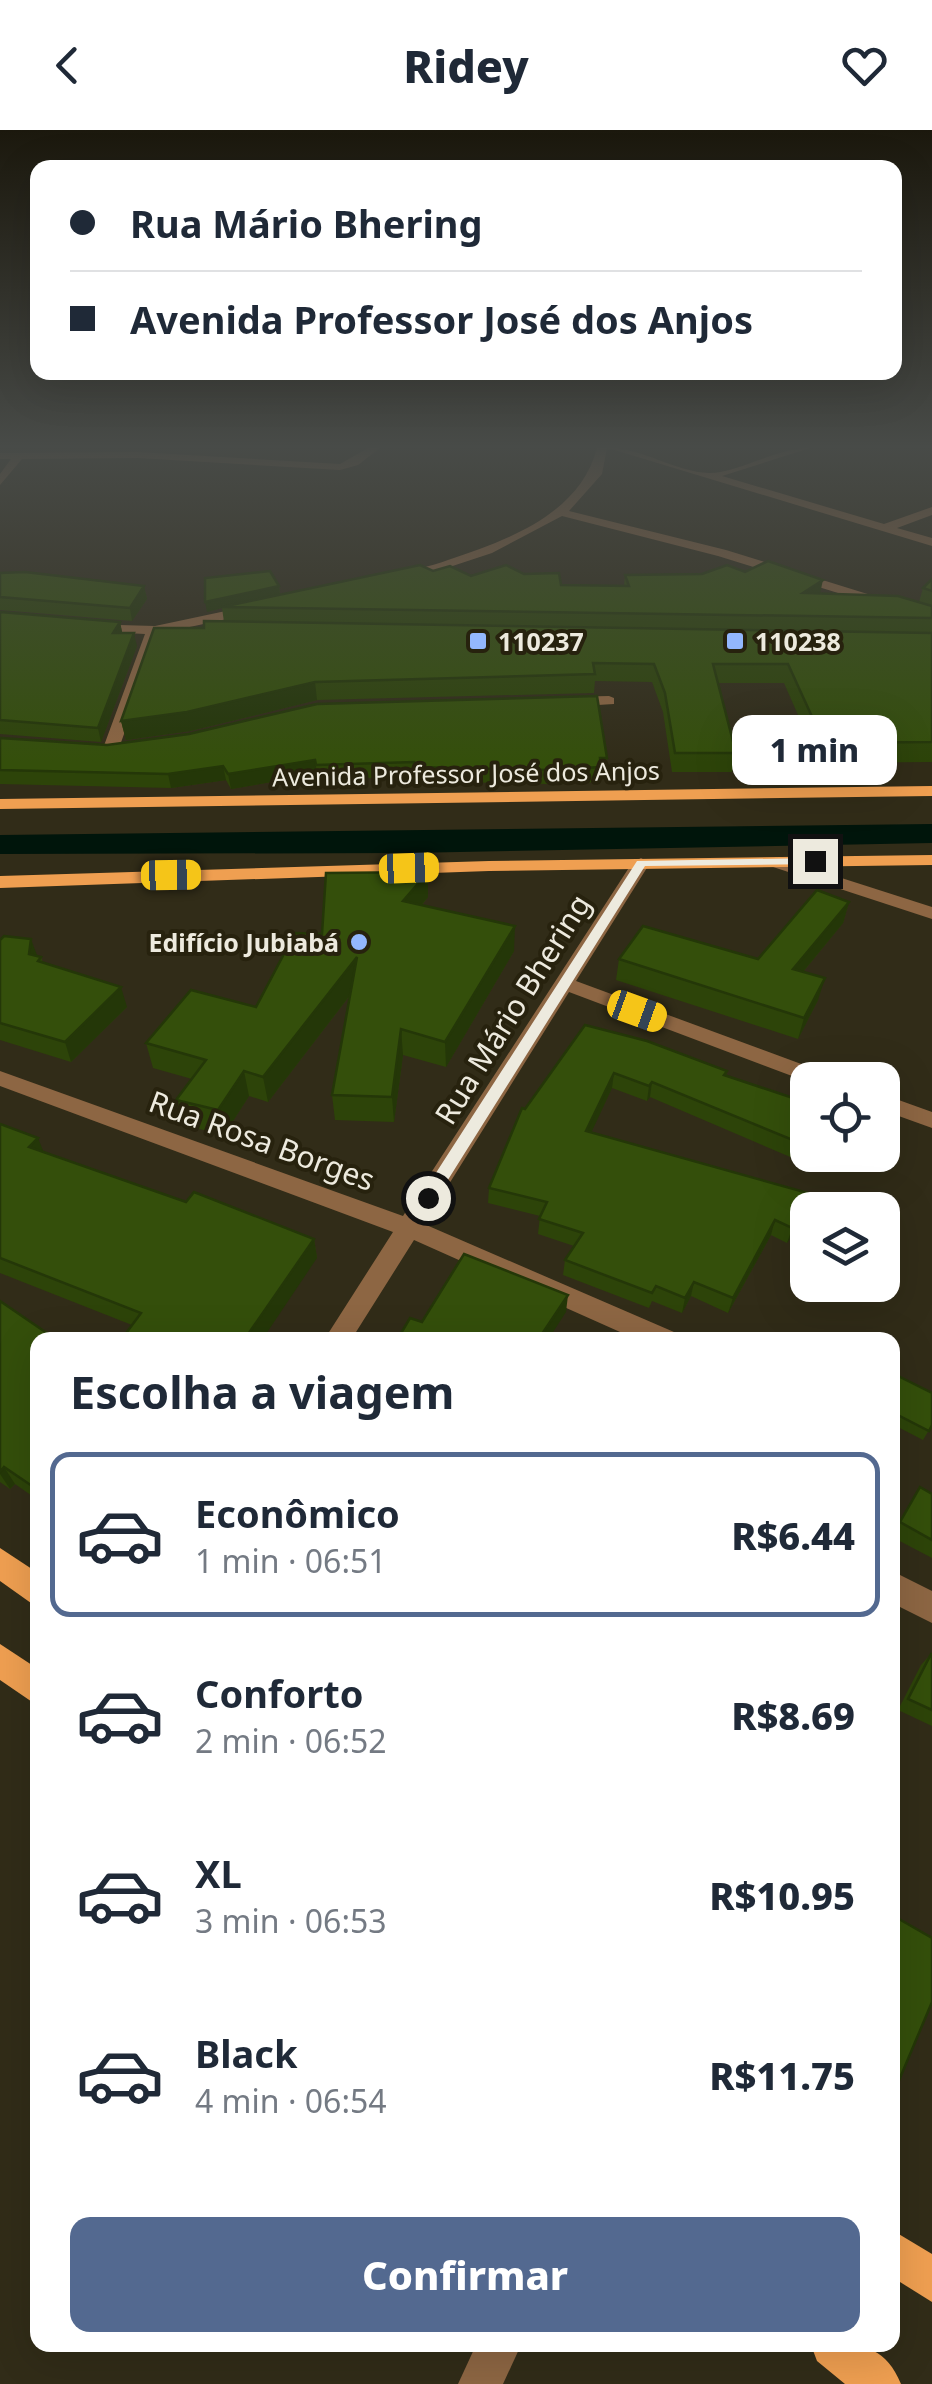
<!DOCTYPE html>
<html lang="pt">
<meta charset="utf-8">
<style>
body{margin:0;font-family:"Noto Sans",sans-serif;background:#f6f6f7;color:#1f2937;height:100vh;display:flex;flex-direction:column;font-size:38px;white-space:nowrap}
*{box-sizing:border-box;margin:0}
p{font-size:32px;color:#747a83}
.icon{flex:none;width:55px;height:55px;fill:none;stroke:currentColor;stroke-width:2;stroke-linecap:round;stroke-linejoin:round}
.map{position:relative;flex:1;overflow:hidden}
.details{position:absolute;left:30px;top:1202px;width:870px;height:1020px;display:flex;flex-direction:column;background:#fff;border-radius:20px;box-shadow:0 10px 40px #0002}
.details>*{flex:none}
.top-card{position:absolute;left:30px;top:30px;width:872px;height:220px;border-radius:20px;box-shadow:0 10px 40px #0002;display:grid;align-content:center;height:220px;padding:0 40px;background:#fff}
.fabs{position:absolute;left:790px;top:932px;display:grid;gap:20px}
.fabs a{display:grid;place-items:center;width:110px;height:110px;border-radius:20px;background:#fff;box-shadow:0 10px 40px #0002;font-size:50px}
.end{position:absolute;width:45px;height:45px;margin:-22px;border:12px solid #edeade;background:#111;box-shadow:0 0 0 5px #111}
.from{border-radius:50%}
.bubble{position:absolute;height:70px;border-radius:20px;background:#fff;box-shadow:0 10px 40px #0002;font-size:32px;font-weight:800;line-height:70px;text-align:center}
.car{position:absolute;width:30px;height:60px;margin:-30px -15px;border-radius:12px;box-shadow:0 0 8px 2px #0007;background:linear-gradient(#f5c518 24%,#345 0 40%,#f5c518 0 76%,#345 0 86%,#f5c518 0)}
.top-card b{display:flex;align-items:center;gap:35px;height:95px;font-size:38px}
.top-card b+b{border-top:2px solid #e0e1e3}
.top-card i{width:25px;height:25px;background:#1f2937}
ul{padding:0;list-style:none}
li{display:flex;align-items:center;gap:30px;height:165px;margin:0 20px 15px;padding:0 20px;border:5px solid transparent;border-radius:20px}
li div{flex:1}
li b{display:block;font-size:38px}
li em{font-style:normal;font-weight:800}
li.current{border-color:#536990}
li>.icon{width:90px;height:90px;stroke-width:1.5}
h2{padding:0 40px;font-size:45px;line-height:120px}
.cta{display:flex;gap:20px;margin-top:auto;padding:20px 40px}
.cta a{flex:1;height:115px;border-radius:20px;background:#536990;color:#fff;font-size:40px;font-weight:800;line-height:115px;text-align:center}
header{display:flex;justify-content:space-between;align-items:center;height:130px;padding:0 40px;background:#fff;font-size:45px;font-weight:800}
.map>svg:first-child{display:block}
.water{fill:#00150b}
.lines{fill:none;stroke-linecap:round;stroke-linejoin:round}
.minor{fill:#8d6643;fill-rule:evenodd}
.major{fill:#ef9f51;fill-rule:evenodd}
.wall{fill:#2d4409}
.shaded-wall{fill:#243708}
.building{fill:#344f0b;stroke:#243708;stroke-width:2.5}
.route{fill:#edeade}
.poi-dot{fill:#93b7fd;stroke:#27220e;stroke-width:4}
.labels{text-anchor:middle;dominant-baseline:central;stroke-width:8;stroke-linejoin:round;paint-order:stroke}
.far-poi-label{font-size:25px;font-weight:bold;fill:#edeade;stroke:#27220e;text-anchor:start}
.far-street-label{font-size:25px;fill:#edeade;stroke:#27220e}
.street-label{font-size:30px;fill:#edeade;stroke:#27220e}
</style>
<header><svg class="icon" aria-label="back" viewBox="0 0 24 24"><path d="M15 5l-7 7 7 7"/></svg>Ridey<svg class="icon" aria-label="heart" viewBox="0 0 24 24"><path d="M12 20l-8-8c-3-5 5-10 8-4 3-6 11-1 8 4z"/></svg></header>
<div class="map">
<svg width="932" height="2254" viewBox="0 0 932 2254">
<rect width="100%" height="100%" fill="#312c18"/>
<path class="water" d="M 932,694 L 932,713 L 409,723 L 0,724 L 0,705 Z"/>
<g class="lines">
<g class="minor">
<path d="M 368,318 L 380,318 L 358,335 L 340,340 L 138,328 L 22,329 L 0,355 L 0,344 L 11,329 L 0,329 L 0,323 L 138,322 L 340,334 Z"/>
<path d="M 597,318 L 607,318 L 602,344 L 569,381 L 726,420 L 932,484 L 932,492 L 718,426 L 562,386 L 492,423 L 401,453 L 389,450 C 406,440 430,437 448,430 C 508,410 580,384 597,318 Z"/>
<path d="M 608,318 C 643,318 676,342 709,343 C 738,343 776,318 810,318 L 722,346 L 884,394 L 932,377 L 932,385 L 897,398 L 932,408 L 932,416 Z"/>
<path d="M 254,475 L 259,476 L 259,482 L 185,498 L 191,502 L 189,505 L 159,505 L 118,621 L 104,624 L 102,621 L 145,504 L 89,501 L 84,500 L 84,494 L 155,496 Z"/>
<path d="M 609,566 L 614,568 L 614,574 L 565,577 L 557,572 L 565,567 Z"/>
<path d="M 776,727 L 932,777 L 932,789 L 770,736 L 767,732 Z"/>
<path d="M 641,728 L 650,733 L 576,851 L 831,945 L 834,950 L 808,952 L 569,862 L 424,1094 L 674,1202 L 678,1210 L 638,1210 L 414,1110 L 351,1210 L 324,1210 L 393,1102 L 0,956 L 0,941 L 403,1086 L 632,733 Z"/>
<path d="M 882,964 L 932,982 L 932,998 L 882,980 Z"/>
<path d="M 892,1441 L 932,1461 L 932,1493 L 892,1473 Z"/>
<path d="M 476,2215 L 521,2215 L 503,2254 L 458,2254 Z"/>
</g>
<g class="major">
<path d="M 932,656 L 932,666 L 0,679 L 0,669 Z"/>
<path d="M 932,725 L 932,735 L 489,741 L 0,758 L 0,746 L 489,731 Z"/>
<path d="M 0,1418 L 38,1443 L 38,1478 L 0,1451 Z"/>
<path d="M 0,1514 L 38,1539 L 38,1576 L 0,1550 Z"/>
<path d="M 892,2100 L 932,2124 L 932,2172 L 892,2147 Z"/>
<path d="M 811,2215 C 852,2215 883,2209 901,2254 L 845,2254 L 817,2231 Z"/>
</g>
</g>
<g class="wall">
<path d="M 433,441 L 471,446 L 524,444 L 561,455 L 624,456 L 625,445 L 745,442 L 820,463 L 919,472 L 923,458 L 932,449 L 932,632 L 819,633 L 784,553 L 717,553 L 736,623 L 732,642 L 672,642 L 663,582 L 652,552 L 595,551 L 594,563 L 317,570 L 190,601 L 126,610 L 121,591 L 204,498 L 224,492 L 222,478 L 207,482 L 279,456 L 280,464 Z"/>
<path d="M 0,443 L 144,456 L 147,469 L 132,491 L 0,480 Z"/>
<path d="M 0,482 L 120,492 L 122,503 L 137,516 L 101,612 L 0,604 Z"/>
<path d="M 0,608 L 107,615 L 607,628 L 606,643 L 601,643 L 600,652 L 548,654 L 414,651 L 414,647 L 318,649 L 317,644 L 231,659 L 226,650 L 171,658 L 0,654 Z"/>
<path d="M 428,767 L 422,775 L 514,821 L 446,937 L 403,925 L 394,992 L 335,990 L 332,965 L 351,864 L 268,972 L 249,966 L 224,1005 L 183,995 L 176,970 L 192,949 L 153,938 L 146,913 L 256,877 L 322,804 Z"/>
<path d="M 849,772 L 843,793 L 803,842 L 818,870 L 798,909 L 616,850 L 619,829 L 758,829 Z"/>
<path d="M 0,810 L 41,827 L 43,833 L 127,877 L 71,932 L 0,910 Z"/>
<path d="M 647,911 L 727,941 L 726,946 L 808,973 L 808,1005 L 795,1029 L 650,967 L 647,971 L 612,958 L 591,1002 L 815,1065 L 787,1113 L 771,1105 L 728,1183 L 691,1166 L 682,1183 L 652,1171 L 649,1178 L 563,1145 L 565,1130 L 574,1116 L 538,1104 L 540,1086 L 488,1073 L 489,1058 L 525,979 Z"/>
<path d="M 0,994 L 44,1023 L 186,1072 L 314,1109 L 317,1128 L 132,1195 L 0,1143 Z"/>
<path d="M 0,1171 L 38,1210 L 38,1370 L 15,1354 L 10,1359 L 0,1352 Z"/>
<path d="M 892,1243 L 932,1295 L 923,1310 L 892,1294 Z"/>
<path d="M 920,1357 L 932,1364 L 932,1428 L 892,1407 L 892,1403 Z"/>
<path d="M 931,1524 L 932,1524 L 932,1596 L 898,1580 L 921,1535 Z"/>
</g>
<g class="shaded-wall">
<path d="M 823,450 L 819,468 L 803,463 Z"/>
<path d="M 144,456 L 147,469 L 132,491 L 130,478 Z"/>
<path d="M 279,456 L 280,466 L 222,477 L 222,478 L 207,482 L 205,472 Z"/>
<path d="M 120,492 L 123,506 L 113,503 Z"/>
<path d="M 134,503 L 137,516 L 101,612 L 98,598 Z"/>
<path d="M 315,552 L 317,570 L 190,601 L 126,610 L 121,591 Z"/>
<path d="M 315,630 L 317,644 L 231,659 L 228,644 Z"/>
<path d="M 223,636 L 226,650 L 171,658 L 168,644 Z"/>
<path d="M 428,742 L 428,767 L 404,796 L 403,771 Z"/>
<path d="M 849,772 L 843,793 L 788,860 L 793,839 Z"/>
<path d="M 515,796 L 514,821 L 446,937 L 445,912 Z"/>
<path d="M 31,809 L 38,828 L 29,824 Z"/>
<path d="M 357,827 L 360,852 L 268,972 L 263,947 Z"/>
<path d="M 825,848 L 818,870 L 798,909 L 804,888 Z"/>
<path d="M 121,857 L 127,877 L 71,932 L 65,912 Z"/>
<path d="M 401,899 L 403,925 L 394,992 L 392,967 Z"/>
<path d="M 244,941 L 249,966 L 224,1005 L 218,980 Z"/>
<path d="M 614,943 L 612,958 L 585,1016 L 586,1001 Z"/>
<path d="M 652,952 L 650,967 L 647,971 L 649,956 Z"/>
<path d="M 808,999 L 808,1005 L 795,1029 L 800,1013 Z"/>
<path d="M 38,1008 L 46,1028 L 29,1017 Z"/>
<path d="M 815,1065 L 809,1080 L 808,1080 L 808,1083 L 787,1113 L 792,1098 Z"/>
<path d="M 775,1090 L 771,1105 L 728,1183 L 733,1168 Z"/>
<path d="M 314,1109 L 317,1128 L 262,1210 L 244,1210 Z"/>
<path d="M 694,1152 L 691,1166 L 682,1183 L 685,1168 Z"/>
<path d="M 568,1165 L 566,1182 L 548,1210 L 538,1210 Z"/>
<path d="M 4,1337 L 15,1354 L 10,1359 L 0,1344 L 0,1342 Z"/>
</g>
<g class="building">
<path d="M 768,431 L 823,450 L 803,463 L 898,466 L 932,476 L 932,488 L 222,477 L 420,435 L 433,441 L 450,436 L 471,446 L 506,435 L 524,444 L 559,443 L 561,455 L 629,456 L 625,445 L 702,444 L 727,435 L 745,442 Z"/>
<path d="M 270,441 L 279,456 L 205,472 L 205,448 Z"/>
<path d="M 25,442 L 144,456 L 130,478 L 0,467 L 0,443 Z"/>
<path d="M 932,449 L 932,461 L 923,458 Z"/>
<path d="M 0,482 L 120,492 L 113,503 L 134,503 L 98,598 L 0,590 Z"/>
<path d="M 204,491 L 932,503 L 932,612 L 824,613 L 788,534 L 713,534 L 736,623 L 675,623 L 665,563 L 654,534 L 593,533 L 595,544 L 315,552 L 187,582 L 121,591 L 154,498 L 204,498 Z"/>
<path d="M 597,566 L 607,628 L 600,628 L 601,637 L 548,640 L 414,637 L 414,632 L 316,635 L 315,630 L 228,644 L 223,636 L 168,644 L 0,640 L 0,608 L 107,615 L 189,604 L 317,574 Z"/>
<path d="M 428,742 L 403,771 L 515,796 L 445,912 L 401,899 L 392,967 L 332,965 L 357,827 L 263,947 L 244,941 L 218,980 L 176,970 L 206,930 L 146,913 L 191,860 L 256,877 L 295,803 L 322,804 L 326,743 Z"/>
<path d="M 817,760 L 849,772 L 793,839 L 825,848 L 804,888 L 619,829 L 643,796 L 758,829 Z"/>
<path d="M 4,806 L 31,809 L 29,824 L 41,827 L 38,831 L 121,857 L 65,912 L 0,893 L 0,810 Z"/>
<path d="M 585,895 L 647,911 L 727,941 L 724,945 L 808,973 L 808,999 L 800,1013 L 652,952 L 649,956 L 614,943 L 586,1001 L 815,1065 L 792,1098 L 775,1090 L 733,1168 L 694,1152 L 685,1168 L 656,1156 L 652,1163 L 565,1130 L 583,1103 L 539,1089 L 547,1072 L 489,1058 L 522,978 L 525,979 Z"/>
<path d="M 0,994 L 38,1008 L 29,1017 L 186,1072 L 194,1062 L 314,1109 L 244,1210 L 121,1210 L 141,1183 L 0,1128 Z"/>
<path d="M 464,1124 L 568,1165 L 538,1210 L 397,1210 L 410,1188 L 422,1192 Z"/>
<path d="M 0,1171 L 57,1210 L 38,1210 L 38,1360 L 4,1337 L 0,1342 Z"/>
<path d="M 892,1243 L 932,1263 L 932,1295 L 929,1301 L 892,1282 Z"/>
<path d="M 920,1357 L 932,1364 L 932,1410 L 900,1392 Z"/>
<path d="M 892,1477 L 899,1481 L 892,1497 Z"/>
<path d="M 931,1524 L 932,1524 L 932,1580 L 908,1569 Z"/>
<path d="M 892,1785 L 932,1808 L 932,1872 L 892,1967 Z"/>
</g>
<linearGradient id="sky" x2="0" y2="1"><stop stop-color="#1b180d"/><stop offset="0.5" stop-color="#484b48"/><stop offset="1" stop-color="#484b48" stop-opacity="0"/></linearGradient>
<rect width="932" height="633" fill="url(#sky)"/>
<path class="route" d="M 815,728 L 819,734 L 645,736 L 434,1072 L 423,1072 L 423,1063 L 637,731 Z"/>
<g class="poi-dot">
<rect x="468" y="501" width="20" height="20" rx="5"/>
<rect x="725" y="501" width="20" height="20" rx="5"/>
<circle cx="359" cy="812" r="10"/>
</g>
<g class="labels">
<g class="far-poi-label">
<text x="498" y="511">110237</text>
<text x="755" y="511">110238</text>
<text x="339" y="812" text-anchor="end">Edifício Jubiabá</text>
</g>
<g class="far-street-label">
<text transform="translate(466 643) rotate(-1)">Avenida Professor José dos Anjos</text>
</g>
<g class="street-label">
<text transform="translate(512 879) rotate(-58)">Rua Mário Bhering</text>
<text transform="translate(262 1010) rotate(20)">Rua Rosa Borges</text>
</g>
</g>
</svg>
<div class="fabs">
<a><svg class="icon" aria-label="locate" viewBox="0 0 24 24"><circle cx="12" cy="12" r="6"/><path d="M12 2v4M12 18v4M2 12h4M18 12h4"/></svg></a>
<a><svg class="icon" aria-label="layers" viewBox="0 0 24 24"><path d="M12 4l9 5-9 5-9-5zM3 14l9 5 9-5"/></svg></a>
</div>
<i class="end from" style="left:428px;top:1068px"></i>
<i class="end" style="left:815px;top:731px"></i>
<div class="bubble" style="left:732px;top:585px;width:165px">1 min</div>
<i class="car" style="left:409px;top:738px;rotate:88deg"></i>
<i class="car" style="left:171px;top:745px;rotate:89deg"></i>
<i class="car" style="left:637px;top:881px;rotate:110deg"></i>
<div class="top-card">
<b><i class="from"></i>Rua Mário Bhering</b>
<b><i></i>Avenida Professor José dos Anjos</b>
</div>
<section class="details">
<h2>Escolha a viagem</h2>
<ul>
<li class="current"><svg class="icon" aria-label="car" viewBox="0 0 24 24"><path d="M5 17H2v-5l4-1 3-4h7l3 4 3 1v5h-3M9 17h6M6 11h13"/><circle cx="7" cy="17" r="2"/><circle cx="17" cy="17" r="2"/></svg><div><b>Econômico</b><p>1 min · 06:51</p></div><em>R$6.44</em></li>
<li><svg class="icon" aria-label="car" viewBox="0 0 24 24"><path d="M5 17H2v-5l4-1 3-4h7l3 4 3 1v5h-3M9 17h6M6 11h13"/><circle cx="7" cy="17" r="2"/><circle cx="17" cy="17" r="2"/></svg><div><b>Conforto</b><p>2 min · 06:52</p></div><em>R$8.69</em></li>
<li><svg class="icon" aria-label="car" viewBox="0 0 24 24"><path d="M5 17H2v-5l4-1 3-4h7l3 4 3 1v5h-3M9 17h6M6 11h13"/><circle cx="7" cy="17" r="2"/><circle cx="17" cy="17" r="2"/></svg><div><b>XL</b><p>3 min · 06:53</p></div><em>R$10.95</em></li>
<li><svg class="icon" aria-label="car" viewBox="0 0 24 24"><path d="M5 17H2v-5l4-1 3-4h7l3 4 3 1v5h-3M9 17h6M6 11h13"/><circle cx="7" cy="17" r="2"/><circle cx="17" cy="17" r="2"/></svg><div><b>Black</b><p>4 min · 06:54</p></div><em>R$11.75</em></li>
</ul>
<div class="cta"><a>Confirmar</a></div>
</section>
</div>
